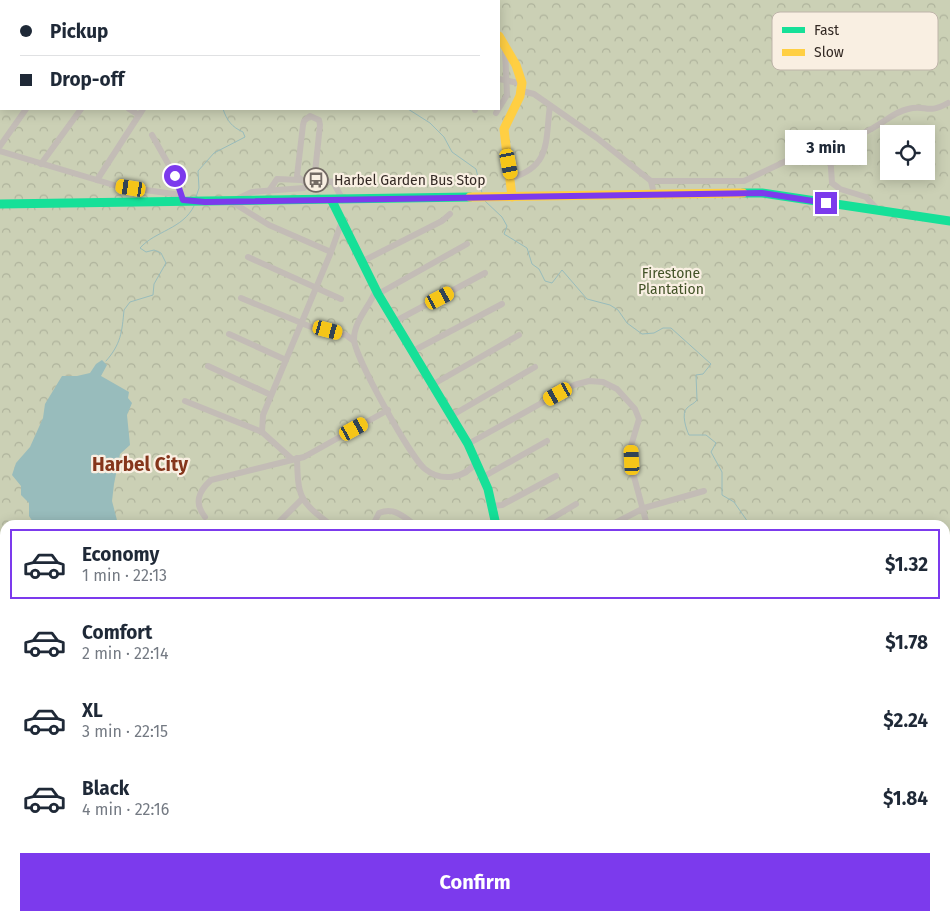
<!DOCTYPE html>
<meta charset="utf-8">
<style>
body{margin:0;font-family:"Fira Sans",sans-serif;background:#f2f2f3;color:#1f2937;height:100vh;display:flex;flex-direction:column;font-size:19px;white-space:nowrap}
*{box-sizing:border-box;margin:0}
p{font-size:16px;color:#747a83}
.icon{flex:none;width:28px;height:28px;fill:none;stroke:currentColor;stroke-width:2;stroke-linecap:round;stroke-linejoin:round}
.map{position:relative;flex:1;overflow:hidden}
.drawer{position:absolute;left:0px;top:520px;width:950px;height:401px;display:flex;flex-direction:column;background:#fff;border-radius:15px 15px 0 0;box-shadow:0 2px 12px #0003}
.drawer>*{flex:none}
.hud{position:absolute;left:0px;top:0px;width:500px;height:110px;box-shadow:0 2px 12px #0003;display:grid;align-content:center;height:110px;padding:0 20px;background:#fff}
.controls{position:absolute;left:880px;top:125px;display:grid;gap:10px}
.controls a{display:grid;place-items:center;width:55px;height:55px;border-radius:0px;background:#fff;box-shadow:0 2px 12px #0003;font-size:25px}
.end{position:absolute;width:22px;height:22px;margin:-11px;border:6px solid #7c3aed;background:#fff;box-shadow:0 0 0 2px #fff}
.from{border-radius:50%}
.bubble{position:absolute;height:35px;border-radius:0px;background:#fff;box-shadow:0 2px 12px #0003;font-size:16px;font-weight:700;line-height:35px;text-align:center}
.car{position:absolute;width:15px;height:30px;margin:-15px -8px;border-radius:6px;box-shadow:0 0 4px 1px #0007;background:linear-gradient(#f5c518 24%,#345 0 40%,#f5c518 0 76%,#345 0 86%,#f5c518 0)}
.hud b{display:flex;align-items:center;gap:18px;height:48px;font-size:19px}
.hud b+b{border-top:1px solid #e0e1e3}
.hud i{width:12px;height:12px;background:#1f2937}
ul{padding:9px 0 0;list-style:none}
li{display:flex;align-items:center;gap:15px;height:70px;margin:0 10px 8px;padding:0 10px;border:2px solid transparent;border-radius:0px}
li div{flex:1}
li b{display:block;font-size:19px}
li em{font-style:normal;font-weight:700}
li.selected{border-color:#7c3aed}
li>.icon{width:45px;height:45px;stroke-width:1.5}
.cta{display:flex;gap:10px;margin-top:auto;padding:10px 20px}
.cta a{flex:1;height:58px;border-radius:0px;background:#7c3aed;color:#fff;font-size:20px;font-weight:700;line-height:58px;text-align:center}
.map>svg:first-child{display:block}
.forest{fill:url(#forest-crowns);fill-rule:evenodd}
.water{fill:#98bcbc}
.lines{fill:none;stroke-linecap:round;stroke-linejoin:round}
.stream{stroke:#98bcbc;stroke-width:1}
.street{stroke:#c3bcb6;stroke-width:6}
.fast{stroke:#16e098;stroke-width:9}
.slow{stroke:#ffcf43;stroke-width:9}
.route{stroke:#7c3aed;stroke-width:6}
.labels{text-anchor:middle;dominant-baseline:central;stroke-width:4.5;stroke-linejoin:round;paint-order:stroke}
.poi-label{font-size:14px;fill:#332924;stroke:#f9efe2;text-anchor:start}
.park-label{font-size:14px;fill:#425227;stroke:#f9efe2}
.district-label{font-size:19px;font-weight:bold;fill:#85351b;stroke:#f9efe2}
.key{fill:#f9efe2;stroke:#beb4a9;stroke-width:1}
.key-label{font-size:14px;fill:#332924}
</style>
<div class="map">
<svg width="950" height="921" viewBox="0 0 950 921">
<defs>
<pattern id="forest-crowns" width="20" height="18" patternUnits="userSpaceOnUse" patternTransform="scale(1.25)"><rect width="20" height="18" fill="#cbd0b5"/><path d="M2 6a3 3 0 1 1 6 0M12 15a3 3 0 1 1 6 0" fill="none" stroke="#afb39c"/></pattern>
</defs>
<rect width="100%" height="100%" fill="#ebe3db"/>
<path class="forest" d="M 0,0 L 950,0 L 950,921 L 0,921 ZM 1,1 L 499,1 L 499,109 L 1,109 ZM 889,134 L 926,134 L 926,171 L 889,171 ZM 5,525 L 945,525 L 945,916 L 5,916 Z"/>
<path class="water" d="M 102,360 L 107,365 L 101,376 L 129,392 L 128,398 L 132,403 L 127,415 L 130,445 L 120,454 L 114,484 L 112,501 L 118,524 L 125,525 L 35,525 L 29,516 L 29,503 L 21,495 L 21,486 L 12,475 L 16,463 L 30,447 L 43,418 L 45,404 L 62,376 L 77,376 L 90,373 L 96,364 Z"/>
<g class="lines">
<g class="stream">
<path d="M 342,0 L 342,1"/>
<path d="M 408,109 L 430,123 L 444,137 L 452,152 L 476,169 L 482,193"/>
<path d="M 196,197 L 199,188 L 198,171 L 214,153 L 245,137 L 243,132 C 232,127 227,121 223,109"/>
<path d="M 485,201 L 502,217 L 507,226 L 504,234 L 527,248 L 532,264 L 539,269 L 545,281 L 552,283 L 562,270 L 587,299 L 610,305 L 618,310 L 627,323 L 642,334 L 654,333 L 663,328 L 671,328 L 711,364 L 703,374 L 696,375 L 697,400 C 694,404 691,404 687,408 C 681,413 686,429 689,435 L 706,435 L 716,443 L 711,452 L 722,472 L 722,495 L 734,502 L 750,525"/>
<path d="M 106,361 C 121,344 122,332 124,310 L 130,302 L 153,295 L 154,284 L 166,263 L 161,253 L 154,250 L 146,252 L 140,248 C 155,231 183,229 194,206"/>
<path d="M 0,622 L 5,616"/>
</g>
<g class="street">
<path d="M 37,0 L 39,1"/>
<path d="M 152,0 L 153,1"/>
<path d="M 99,1 L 100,0"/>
<path d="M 393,1 L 394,0"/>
<path d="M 431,1 L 432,0"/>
<path d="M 468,1 L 469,0"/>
<path d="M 0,60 L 1,61"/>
<path d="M 499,79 L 523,84"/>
<path d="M 522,91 L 534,94 L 597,138 L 651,181 L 654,194"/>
<path d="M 0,95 L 1,96"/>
<path d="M 129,109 L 139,115"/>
<path d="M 475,110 L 475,109"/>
<path d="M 496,113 L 507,95 L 505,50"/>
<path d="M 152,135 L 175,176 L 181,195"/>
<path d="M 0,146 L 26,109"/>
<path d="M 0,151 L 117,186 L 181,195 L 183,201"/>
<path d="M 831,158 C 844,141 860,136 878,125 C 888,119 895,112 908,109 C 926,104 927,115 948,103"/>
<path d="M 41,164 L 81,109"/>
<path d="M 511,178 C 552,166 545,140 550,106"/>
<path d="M 97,180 L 143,109"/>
<path d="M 651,181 L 744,181 L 822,144 L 830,153 L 832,183 L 840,189 L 866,197 L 878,210"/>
<path d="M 311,182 L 306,183 L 297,176 L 303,125 L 304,121 L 310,116 L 319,120 L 320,125 L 314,182"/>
<path d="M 333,182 L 343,200"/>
<path d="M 269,191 L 277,179 L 300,180"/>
<path d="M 237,199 L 252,192 L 304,188 L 311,182 L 361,181"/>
<path d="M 232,202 L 269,225 L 331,252"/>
<path d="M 248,257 L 341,299"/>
<path d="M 361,262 L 442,221 L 450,214"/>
<path d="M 376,290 C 370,306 354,321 354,339 C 354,356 411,458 425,469 C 441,482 465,479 476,462"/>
<path d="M 378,294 L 467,244"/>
<path d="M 241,298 L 316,329 L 346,335 L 354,341"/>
<path d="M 394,322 L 485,273"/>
<path d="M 229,334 L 286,360"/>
<path d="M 413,351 L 502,304"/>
<path d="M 208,366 L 271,395"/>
<path d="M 432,385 L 519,335"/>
<path d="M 185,401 L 262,432 L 292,459"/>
<path d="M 451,416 L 535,367"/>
<path d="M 262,432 L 263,415 L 331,252 L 342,221"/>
<path d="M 468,444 L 574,385 L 589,381 L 603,382 L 617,389 L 635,409 L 639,419 L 631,446 L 633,473 L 647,525"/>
<path d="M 297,458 C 298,497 299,501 331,525"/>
<path d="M 483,477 L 547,441"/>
<path d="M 492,506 L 502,505 L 556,476"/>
<path d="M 205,517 C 194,503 198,492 211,480 L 304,457 L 388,410"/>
<path d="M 276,525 L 302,499"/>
<path d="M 373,525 L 379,513 C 394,507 403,516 415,525"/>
<path d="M 541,525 L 576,504"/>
<path d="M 611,525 L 644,508 L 704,491"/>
<path d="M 945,749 L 950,749"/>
<path d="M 0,844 L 5,844"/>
<path d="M 945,893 L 950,897"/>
<path d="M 945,912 L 950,917"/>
<path d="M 111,916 L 116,921"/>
<path d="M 146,916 L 153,921"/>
<path d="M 213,916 L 219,921"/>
<path d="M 809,917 L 815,921"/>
</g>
<g class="fast">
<path d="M 492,0 L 492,1"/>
<path d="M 743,193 L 762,193 L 950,221"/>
<path d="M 332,201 L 378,294 L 468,444 L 488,489 L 496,525"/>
<path d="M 0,204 L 470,197"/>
<path d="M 347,916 L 352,921"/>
<path d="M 886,916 L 892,921"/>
</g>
<g class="slow">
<path d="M 499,36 L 516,65 L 522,83 L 520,96 L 504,129 L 512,197"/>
<path d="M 470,197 L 743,193"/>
<path d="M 0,559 L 5,564"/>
</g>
</g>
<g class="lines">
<path class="route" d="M 175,176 L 183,200 L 205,202 L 762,193 L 826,203"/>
</g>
<defs>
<g id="bus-ring" transform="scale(1.25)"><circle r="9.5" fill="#f9efe2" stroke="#736a64" stroke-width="1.5"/><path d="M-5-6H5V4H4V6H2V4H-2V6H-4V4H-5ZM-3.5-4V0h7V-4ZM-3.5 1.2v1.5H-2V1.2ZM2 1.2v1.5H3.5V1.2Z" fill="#736a64"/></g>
</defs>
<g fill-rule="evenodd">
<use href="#bus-ring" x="316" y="180"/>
</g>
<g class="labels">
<g class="poi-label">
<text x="334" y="180">Harbel Garden Bus Stop</text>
</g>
<g class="park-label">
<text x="671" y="273">Firestone<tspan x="671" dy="16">Plantation</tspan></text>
</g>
<g class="district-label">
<text x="140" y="464">Harbel City</text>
</g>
</g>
<rect x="772" y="12" width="166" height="58" rx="8" class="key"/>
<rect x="782" y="27" width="23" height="6" fill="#16e098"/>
<rect x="782" y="49" width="23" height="7" fill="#ffcf43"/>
<g class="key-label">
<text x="814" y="35">Fast</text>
<text x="814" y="57">Slow</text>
</g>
</svg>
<div class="controls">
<a><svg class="icon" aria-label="locate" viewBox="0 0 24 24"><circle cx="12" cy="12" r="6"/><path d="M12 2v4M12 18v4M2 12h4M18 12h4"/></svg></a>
</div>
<i class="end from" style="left:175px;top:176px"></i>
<i class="end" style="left:826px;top:203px"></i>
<div class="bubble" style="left:785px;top:130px;width:82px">3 min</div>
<i class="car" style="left:509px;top:164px;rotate:169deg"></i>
<i class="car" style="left:131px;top:188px;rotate:279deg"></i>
<i class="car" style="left:440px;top:298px;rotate:62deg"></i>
<i class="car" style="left:328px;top:330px;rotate:105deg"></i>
<i class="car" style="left:558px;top:394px;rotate:241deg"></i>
<i class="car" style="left:354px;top:429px;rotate:61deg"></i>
<i class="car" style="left:632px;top:460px;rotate:357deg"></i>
<div class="hud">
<b><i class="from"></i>Pickup</b>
<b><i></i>Drop-off</b>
</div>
<section class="drawer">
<ul>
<li class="selected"><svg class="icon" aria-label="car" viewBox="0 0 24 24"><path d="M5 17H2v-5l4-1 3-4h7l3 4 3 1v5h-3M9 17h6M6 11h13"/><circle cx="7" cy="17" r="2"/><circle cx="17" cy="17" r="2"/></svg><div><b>Economy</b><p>1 min · 22:13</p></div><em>$1.32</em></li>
<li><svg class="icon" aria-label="car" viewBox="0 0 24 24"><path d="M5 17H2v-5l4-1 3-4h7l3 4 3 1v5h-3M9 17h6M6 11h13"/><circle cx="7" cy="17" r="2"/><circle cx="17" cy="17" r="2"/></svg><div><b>Comfort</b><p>2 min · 22:14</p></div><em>$1.78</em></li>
<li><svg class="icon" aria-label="car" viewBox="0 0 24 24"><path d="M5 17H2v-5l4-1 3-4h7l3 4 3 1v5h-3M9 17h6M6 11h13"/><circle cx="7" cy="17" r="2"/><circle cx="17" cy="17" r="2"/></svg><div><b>XL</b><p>3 min · 22:15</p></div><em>$2.24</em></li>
<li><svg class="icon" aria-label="car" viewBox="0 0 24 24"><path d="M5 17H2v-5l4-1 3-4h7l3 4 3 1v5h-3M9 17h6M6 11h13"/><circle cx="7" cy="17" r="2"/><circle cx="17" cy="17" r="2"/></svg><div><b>Black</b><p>4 min · 22:16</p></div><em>$1.84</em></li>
</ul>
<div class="cta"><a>Confirm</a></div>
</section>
</div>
